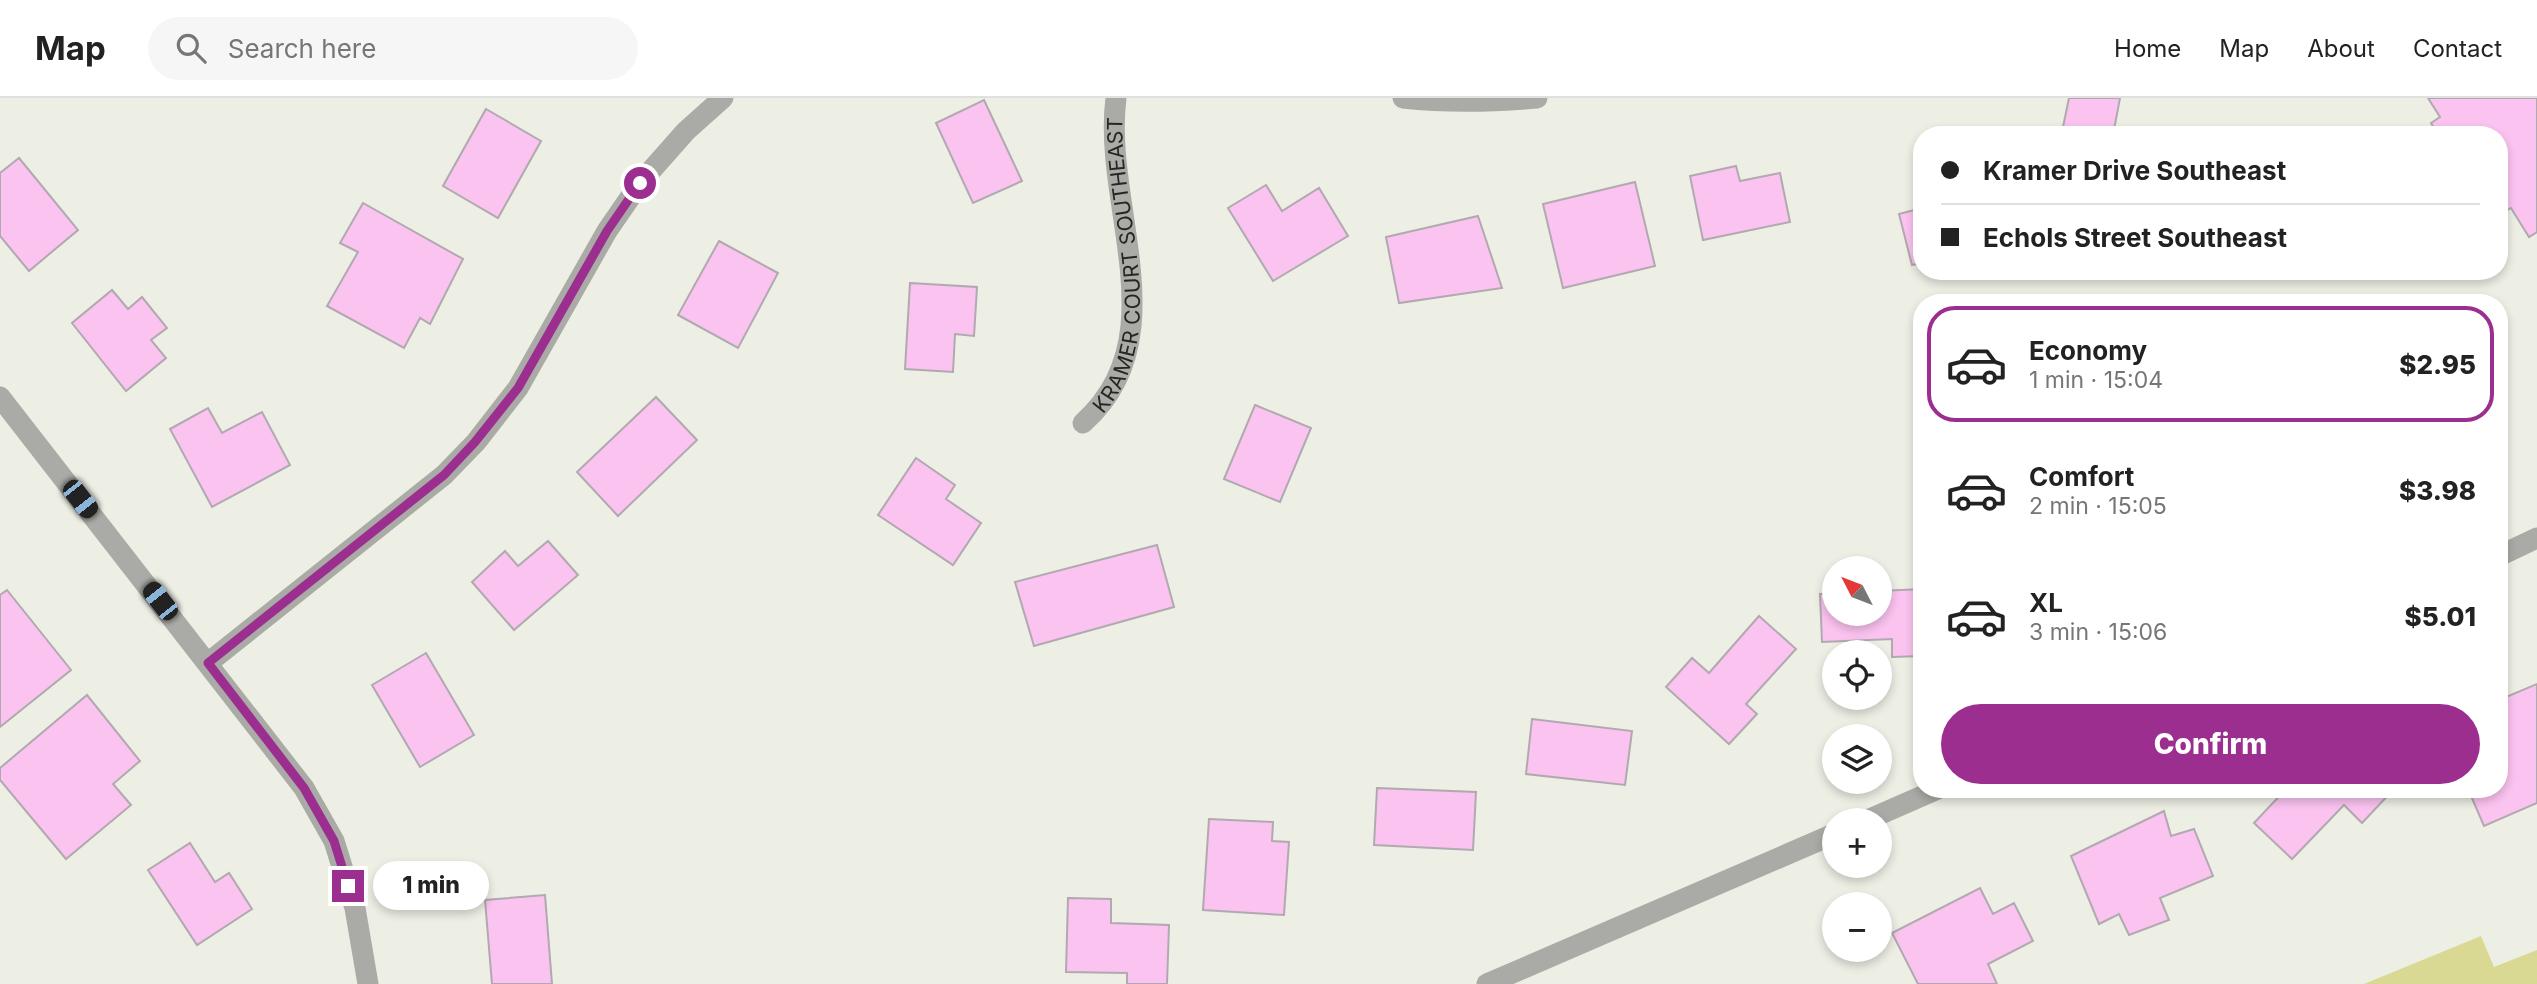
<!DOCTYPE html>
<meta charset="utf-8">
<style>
body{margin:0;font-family:Inter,sans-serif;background:#f6f6f6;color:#222;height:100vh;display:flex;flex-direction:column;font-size:26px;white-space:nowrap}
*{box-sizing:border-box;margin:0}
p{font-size:23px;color:#767676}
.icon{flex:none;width:38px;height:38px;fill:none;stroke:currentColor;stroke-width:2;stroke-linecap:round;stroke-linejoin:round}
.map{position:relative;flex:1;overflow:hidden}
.side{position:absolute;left:1913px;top:196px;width:595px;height:504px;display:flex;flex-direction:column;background:#fff;border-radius:28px;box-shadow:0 4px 10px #0003}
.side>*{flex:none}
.hud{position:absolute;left:1913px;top:28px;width:595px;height:154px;border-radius:28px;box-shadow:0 4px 10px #0003;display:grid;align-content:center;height:154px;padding:0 28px;background:#fff}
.needle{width:46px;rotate:312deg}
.tools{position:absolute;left:1822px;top:458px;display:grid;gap:14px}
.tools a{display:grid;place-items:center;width:70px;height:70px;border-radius:50%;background:#fff;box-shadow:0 4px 10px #0003;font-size:35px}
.end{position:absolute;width:32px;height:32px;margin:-16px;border:9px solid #9b2e8e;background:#fff;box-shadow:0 0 0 4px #fff}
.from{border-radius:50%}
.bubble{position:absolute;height:49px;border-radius:24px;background:#fff;box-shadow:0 4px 10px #0003;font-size:23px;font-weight:800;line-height:49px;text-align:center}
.car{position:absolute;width:21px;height:42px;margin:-21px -10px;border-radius:9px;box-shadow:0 0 5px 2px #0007;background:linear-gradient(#222 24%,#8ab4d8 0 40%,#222 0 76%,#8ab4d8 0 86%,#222 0)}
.hud b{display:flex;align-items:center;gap:24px;height:66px;font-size:26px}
.hud b+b{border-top:2px solid #e0e0e0}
.hud i{width:18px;height:18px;background:#222}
ul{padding:12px 0 0;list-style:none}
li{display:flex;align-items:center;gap:21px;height:116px;margin:0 14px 10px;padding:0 14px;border:4px solid transparent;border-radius:28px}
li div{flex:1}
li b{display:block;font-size:26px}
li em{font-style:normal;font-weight:800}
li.active{border-color:#9b2e8e}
li>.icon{width:63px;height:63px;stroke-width:1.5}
.cta{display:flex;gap:14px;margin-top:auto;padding:14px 28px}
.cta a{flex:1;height:80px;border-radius:42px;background:#9b2e8e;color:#fff;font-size:28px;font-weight:800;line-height:80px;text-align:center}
header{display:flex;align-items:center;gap:42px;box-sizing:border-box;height:98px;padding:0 35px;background:#fff;border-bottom:2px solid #e0e0e0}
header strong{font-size:33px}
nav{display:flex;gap:38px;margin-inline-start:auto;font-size:24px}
.search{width:490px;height:63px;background:#f6f6f6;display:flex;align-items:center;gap:18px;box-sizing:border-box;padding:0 24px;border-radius:38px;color:#767676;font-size:26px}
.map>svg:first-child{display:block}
.green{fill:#d9d994}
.building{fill:#fbc3f0;stroke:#b1a9b0;stroke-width:2}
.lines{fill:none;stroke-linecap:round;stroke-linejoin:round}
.minor{stroke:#aaaba6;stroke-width:21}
.route{stroke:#9b2e8e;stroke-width:9}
.labels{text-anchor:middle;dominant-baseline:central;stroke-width:7;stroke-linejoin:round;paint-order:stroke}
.street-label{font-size:21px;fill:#252522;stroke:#fbfbf1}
</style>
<header>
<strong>Map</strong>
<div class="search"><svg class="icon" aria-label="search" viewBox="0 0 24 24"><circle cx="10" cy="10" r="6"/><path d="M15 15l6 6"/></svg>Search here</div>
<nav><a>Home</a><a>Map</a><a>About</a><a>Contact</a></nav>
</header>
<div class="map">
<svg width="2537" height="886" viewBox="0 0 2537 886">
<rect width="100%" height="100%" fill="#edeee4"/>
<path class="green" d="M 2481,838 L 2494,869 L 2537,852 L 2537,886 L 2364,886 Z"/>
<g class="building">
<path d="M 2069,0 L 2120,0 L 2113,37 L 2063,29 Z"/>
<path d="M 2428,0 L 2537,0 L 2537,134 L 2529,139 L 2511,110 L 2499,117 L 2499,37 L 2438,37 L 2431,25 L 2440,19 Z"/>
<path d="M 984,2 L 1022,83 L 973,105 L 936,25 Z"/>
<path d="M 486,11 L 541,43 L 498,120 L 443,88 Z"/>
<path d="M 19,60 L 78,132 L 29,173 L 0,138 L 0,75 Z"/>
<path d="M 1736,68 L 1740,83 L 1780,75 L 1790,124 L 1703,142 L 1690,78 Z"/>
<path d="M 1635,84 L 1655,168 L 1563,190 L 1543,106 Z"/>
<path d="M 1266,87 L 1282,113 L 1319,90 L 1348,138 L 1273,183 L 1228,110 Z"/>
<path d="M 363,105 L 463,161 L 430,226 L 420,220 L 404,250 L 327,208 L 358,154 L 340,145 Z"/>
<path d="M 1922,110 L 1922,165 L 1912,167 L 1899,116 Z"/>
<path d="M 1478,118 L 1502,190 L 1399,205 L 1386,139 Z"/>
<path d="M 719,143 L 778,175 L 738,250 L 678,217 Z"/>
<path d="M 910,185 L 977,189 L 974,238 L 955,236 L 953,274 L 905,271 Z"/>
<path d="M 112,192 L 128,211 L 142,199 L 167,230 L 151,242 L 166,260 L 126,293 L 72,225 Z"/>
<path d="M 656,299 L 697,342 L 618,418 L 577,374 Z"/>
<path d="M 1255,307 L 1311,330 L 1280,404 L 1224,381 Z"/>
<path d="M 208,310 L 222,335 L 262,314 L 290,367 L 212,409 L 170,331 Z"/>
<path d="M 916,360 L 955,387 L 946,401 L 981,425 L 953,467 L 878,417 Z"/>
<path d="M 548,443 L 578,477 L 514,532 L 472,484 L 505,453 L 518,468 Z"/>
<path d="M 1157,447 L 1174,509 L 1034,548 L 1015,484 Z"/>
<path d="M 1922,491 L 1922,558 L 1892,559 L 1892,541 L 1822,544 L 1820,496 L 1834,495 L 1834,516 L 1880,516 L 1880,493 Z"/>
<path d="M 7,492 L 71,572 L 0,629 L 0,497 Z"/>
<path d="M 1759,518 L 1796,551 L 1746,606 L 1757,616 L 1729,646 L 1666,589 L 1692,560 L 1709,575 Z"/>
<path d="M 426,555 L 474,637 L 420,669 L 372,587 Z"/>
<path d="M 2537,586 L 2537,705 L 2484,728 L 2468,691 L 2499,691 L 2499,602 Z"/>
<path d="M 87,597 L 140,663 L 113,686 L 131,707 L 66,761 L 0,682 L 0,670 Z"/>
<path d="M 1532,621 L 1632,633 L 1625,687 L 1526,676 Z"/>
<path d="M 1377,690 L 1476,694 L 1473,752 L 1374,747 Z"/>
<path d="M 2286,691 L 2394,691 L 2362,725 L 2344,707 L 2292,761 L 2254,725 Z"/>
<path d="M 2164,713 L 2171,738 L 2194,731 L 2213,778 L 2160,800 L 2169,822 L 2129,837 L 2119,816 L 2099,826 L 2071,758 Z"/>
<path d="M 1209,721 L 1273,724 L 1272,743 L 1289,744 L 1284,817 L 1203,812 Z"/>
<path d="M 190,745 L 215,784 L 229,775 L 252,811 L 197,847 L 148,772 Z"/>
<path d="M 1980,790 L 1993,816 L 2014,805 L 2033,843 L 1988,866 L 1997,886 L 1918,886 L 1892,835 Z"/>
<path d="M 545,797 L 552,886 L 492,886 L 485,802 Z"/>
<path d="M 1068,800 L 1111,801 L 1111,825 L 1169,827 L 1167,886 L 1127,886 L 1127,875 L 1066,874 Z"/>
</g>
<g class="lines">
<g class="minor">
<path d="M 1403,0 C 1449,5 1491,4 1537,0"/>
<path d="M 0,299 L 304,690 L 334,743 L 355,810 L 368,886"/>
<path id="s1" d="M 1083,325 C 1179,240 1102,107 1116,0"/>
<path d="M 2499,458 L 2537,440"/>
<path d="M 208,565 L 444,377 L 476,344 L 518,290 L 607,133 L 640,85 L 686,33 L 723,0"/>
<path d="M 1865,723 L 1938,691"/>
<path d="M 1487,886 L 1834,736"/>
</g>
</g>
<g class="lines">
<path class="route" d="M 348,788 L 334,743 L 304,690 L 208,565 L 444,377 L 475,344 L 518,290 L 607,133 L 640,85"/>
</g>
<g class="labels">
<g class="street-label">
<text stroke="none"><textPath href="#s1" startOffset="170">KRAMER COURT SOUTHEAST</textPath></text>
</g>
</g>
</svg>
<div class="tools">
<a><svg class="needle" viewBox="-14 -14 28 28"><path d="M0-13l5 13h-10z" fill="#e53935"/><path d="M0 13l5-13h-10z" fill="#767676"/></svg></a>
<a><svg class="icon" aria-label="locate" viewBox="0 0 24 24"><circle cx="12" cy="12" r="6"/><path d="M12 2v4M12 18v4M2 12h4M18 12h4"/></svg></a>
<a><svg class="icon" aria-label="layers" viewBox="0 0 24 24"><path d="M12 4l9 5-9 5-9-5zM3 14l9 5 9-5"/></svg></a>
<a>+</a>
<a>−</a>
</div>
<i class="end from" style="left:640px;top:85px"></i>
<i class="end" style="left:348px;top:788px"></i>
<div class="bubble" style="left:373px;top:763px;width:116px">1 min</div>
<i class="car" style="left:80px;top:401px;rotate:142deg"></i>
<i class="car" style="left:160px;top:503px;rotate:322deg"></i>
<div class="hud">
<b><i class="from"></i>Kramer Drive Southeast</b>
<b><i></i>Echols Street Southeast</b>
</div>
<section class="side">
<ul>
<li class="active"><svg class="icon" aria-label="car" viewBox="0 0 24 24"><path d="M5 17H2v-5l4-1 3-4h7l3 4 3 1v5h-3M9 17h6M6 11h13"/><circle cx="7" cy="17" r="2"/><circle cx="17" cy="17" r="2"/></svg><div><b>Economy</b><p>1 min · 15:04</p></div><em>$2.95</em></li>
<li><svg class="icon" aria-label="car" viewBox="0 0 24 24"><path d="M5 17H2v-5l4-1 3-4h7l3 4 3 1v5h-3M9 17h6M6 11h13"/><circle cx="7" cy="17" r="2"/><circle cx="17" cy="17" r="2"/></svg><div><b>Comfort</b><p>2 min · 15:05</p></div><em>$3.98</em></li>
<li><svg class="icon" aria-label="car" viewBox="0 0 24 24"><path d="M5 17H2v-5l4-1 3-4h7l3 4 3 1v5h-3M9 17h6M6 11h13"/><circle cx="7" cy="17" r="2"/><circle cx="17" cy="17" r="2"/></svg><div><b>XL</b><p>3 min · 15:06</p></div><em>$5.01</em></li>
</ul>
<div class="cta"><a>Confirm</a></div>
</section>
</div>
